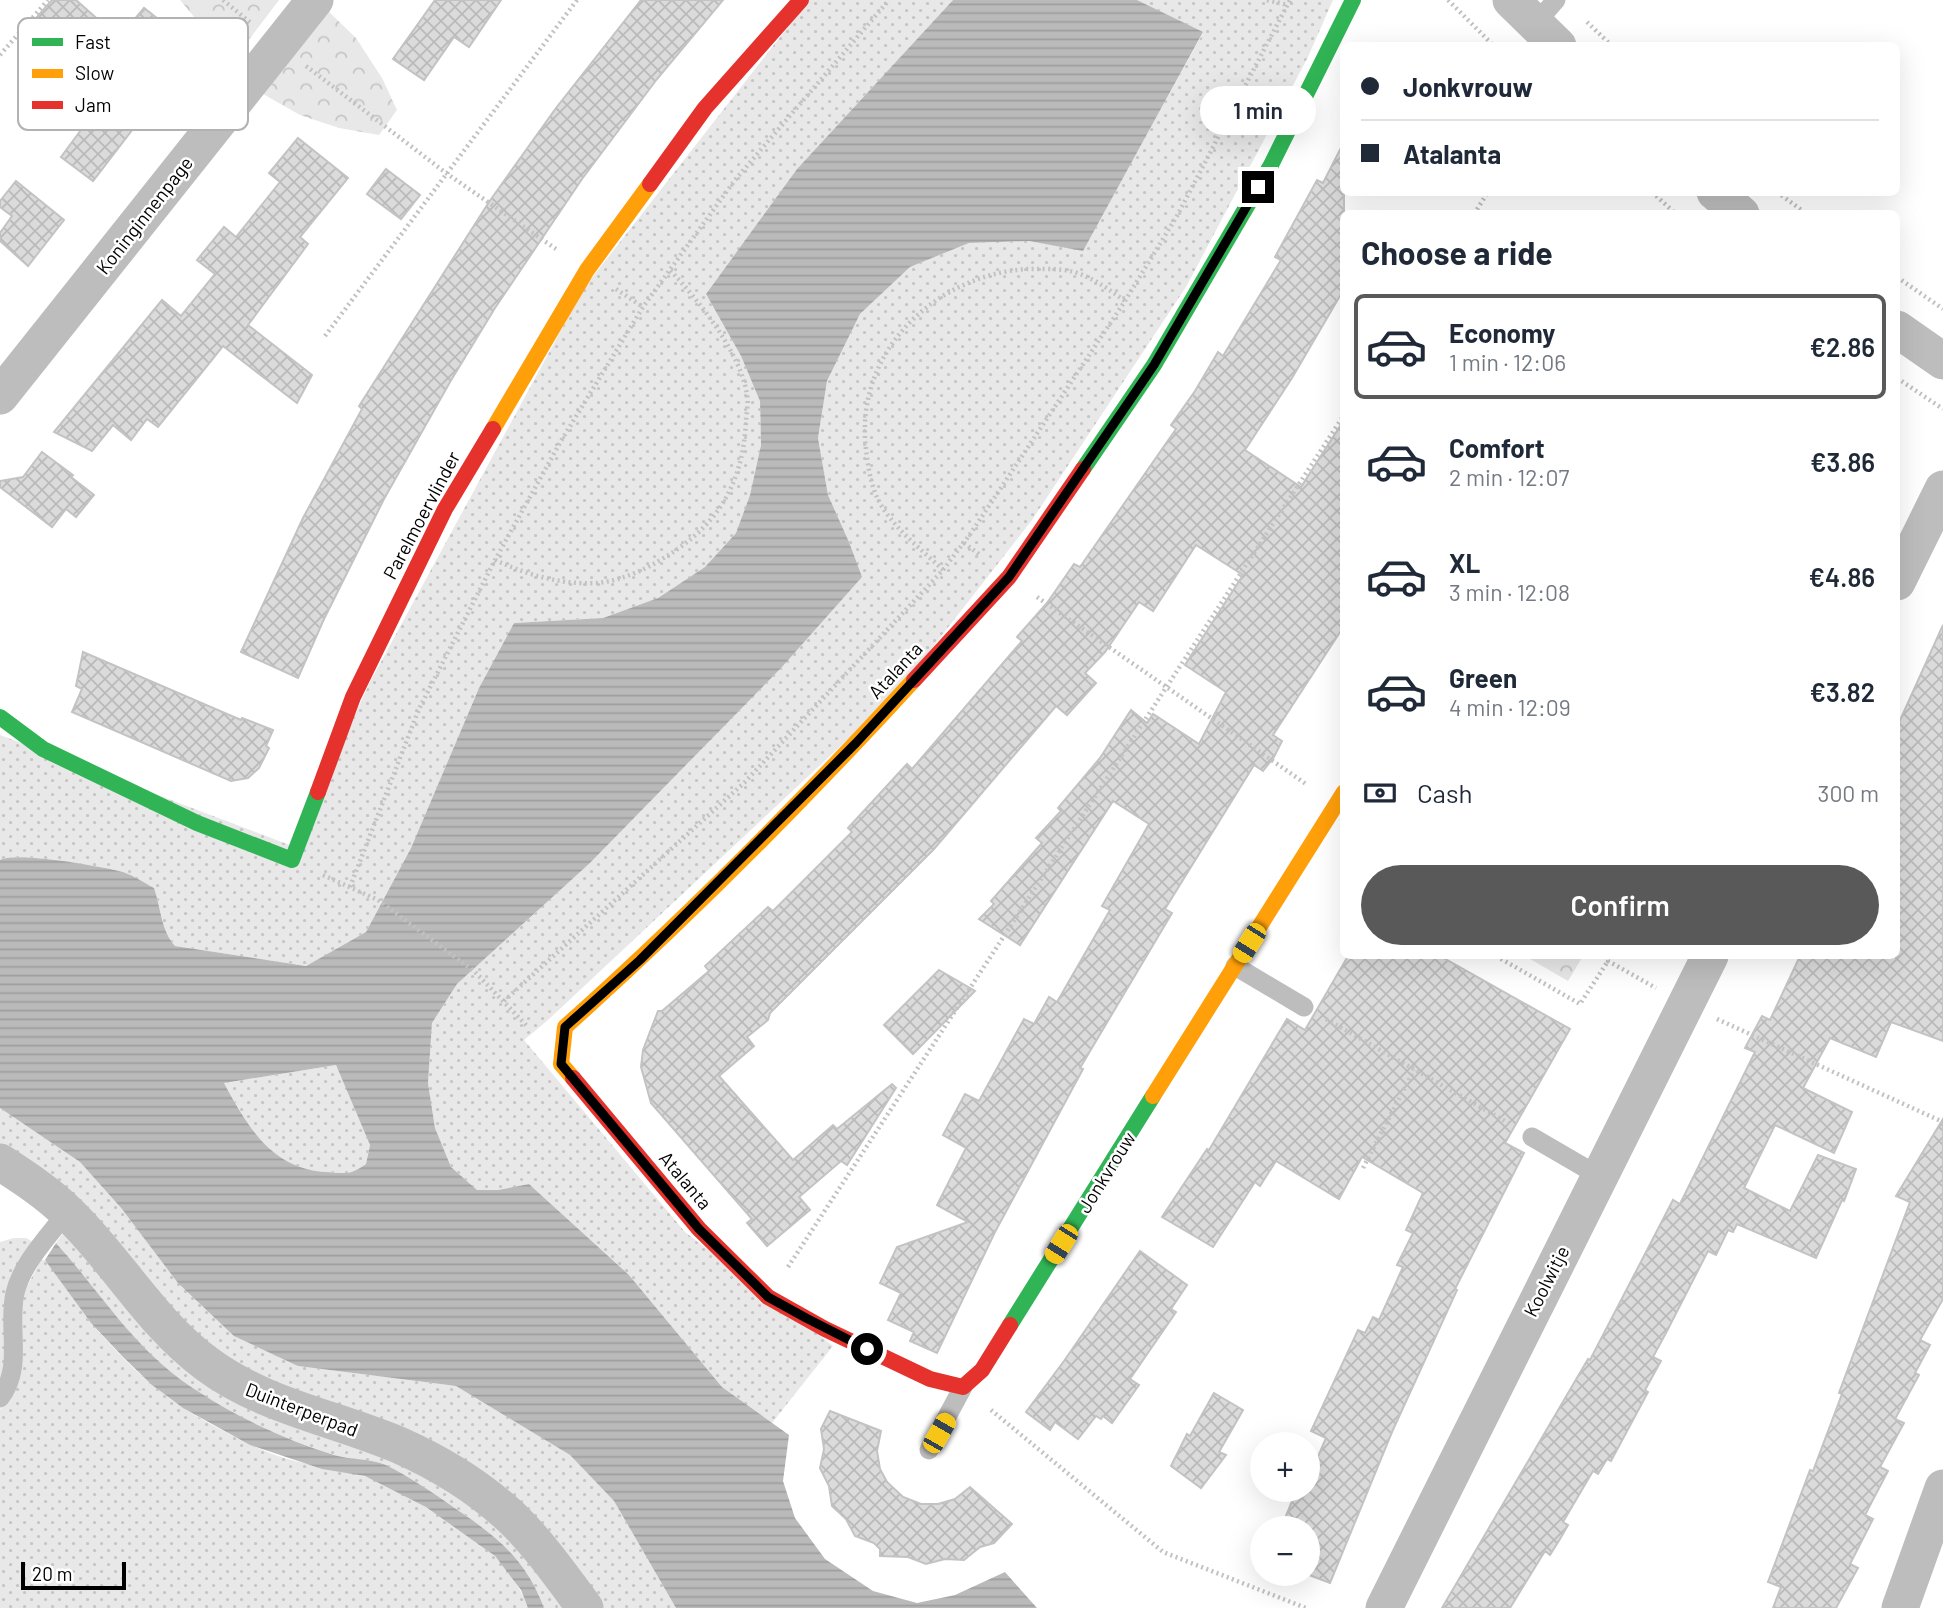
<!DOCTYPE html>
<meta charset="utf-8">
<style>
body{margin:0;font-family:Barlow,sans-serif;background:#f2f2f3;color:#1f2937;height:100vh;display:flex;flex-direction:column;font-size:26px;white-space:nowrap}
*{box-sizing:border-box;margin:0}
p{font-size:23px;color:#747a83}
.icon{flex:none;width:38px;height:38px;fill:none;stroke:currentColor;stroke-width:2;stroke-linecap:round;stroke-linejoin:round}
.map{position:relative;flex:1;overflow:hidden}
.details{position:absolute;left:1340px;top:210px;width:560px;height:749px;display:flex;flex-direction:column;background:#fff;border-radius:10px;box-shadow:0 7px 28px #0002}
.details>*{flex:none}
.hud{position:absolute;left:1340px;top:42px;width:560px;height:154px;border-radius:10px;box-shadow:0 7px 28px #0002;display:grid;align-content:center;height:154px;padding:0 21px;background:#fff}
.buttons{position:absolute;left:1250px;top:1432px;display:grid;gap:14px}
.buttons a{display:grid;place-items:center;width:70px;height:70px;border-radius:50%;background:#fff;box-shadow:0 7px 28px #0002;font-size:35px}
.scale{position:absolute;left:21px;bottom:18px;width:105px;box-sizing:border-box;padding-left:7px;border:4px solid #000;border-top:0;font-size:19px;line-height:24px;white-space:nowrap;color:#000;-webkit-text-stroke:5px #fff;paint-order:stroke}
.end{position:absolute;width:32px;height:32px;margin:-16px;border:9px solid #000;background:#fff;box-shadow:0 0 0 4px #fff}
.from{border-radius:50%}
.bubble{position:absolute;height:49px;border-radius:24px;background:#fff;box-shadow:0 7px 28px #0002;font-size:23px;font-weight:600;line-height:49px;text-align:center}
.car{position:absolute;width:21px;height:42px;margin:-21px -10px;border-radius:9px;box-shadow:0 0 5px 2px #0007;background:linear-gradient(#f5c518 24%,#345 0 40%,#f5c518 0 76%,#345 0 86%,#f5c518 0)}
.hud b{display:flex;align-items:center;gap:24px;height:66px;font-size:26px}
.hud b+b{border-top:2px solid #e0e1e3}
.hud i{width:18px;height:18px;background:#1f2937}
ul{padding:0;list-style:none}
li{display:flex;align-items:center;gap:21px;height:105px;margin:0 14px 10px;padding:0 7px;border:4px solid transparent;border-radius:10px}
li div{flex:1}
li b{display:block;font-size:26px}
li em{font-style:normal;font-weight:600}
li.current{border-color:#595959}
li>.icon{width:63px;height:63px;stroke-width:1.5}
h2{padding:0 21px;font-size:32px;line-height:84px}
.pay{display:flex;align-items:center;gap:18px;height:77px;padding:0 21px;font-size:26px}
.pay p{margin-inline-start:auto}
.action{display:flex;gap:14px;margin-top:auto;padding:14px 21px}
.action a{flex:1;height:80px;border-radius:42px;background:#595959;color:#fff;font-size:28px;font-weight:600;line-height:80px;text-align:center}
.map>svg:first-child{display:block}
.grass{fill:url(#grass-dots)}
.forest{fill:url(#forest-crowns)}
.water{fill:url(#water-rules);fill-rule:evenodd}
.building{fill:url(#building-cross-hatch);stroke:#c3c3c3;stroke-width:2}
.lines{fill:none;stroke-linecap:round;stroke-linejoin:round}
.path{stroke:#c2c2c2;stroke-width:4.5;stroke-dasharray:2 3.5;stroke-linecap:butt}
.lane{stroke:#bdbdbd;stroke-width:19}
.street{stroke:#bdbdbd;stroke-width:37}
.fast{stroke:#30b455;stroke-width:16}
.slow{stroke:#ff9f0a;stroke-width:16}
.jam{stroke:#e5322d;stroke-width:16}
.route{stroke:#000;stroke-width:9}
.labels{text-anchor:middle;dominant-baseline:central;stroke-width:5;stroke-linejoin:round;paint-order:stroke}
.street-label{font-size:19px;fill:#000;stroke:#fff}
.key{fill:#fff;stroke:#b2b2b2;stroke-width:2}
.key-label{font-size:19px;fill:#000}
</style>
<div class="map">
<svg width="1943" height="1608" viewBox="0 0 1943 1608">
<defs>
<pattern id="grass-dots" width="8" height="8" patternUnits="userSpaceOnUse" patternTransform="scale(1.75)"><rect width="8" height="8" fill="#e8e8e8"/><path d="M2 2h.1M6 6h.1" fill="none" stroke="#c5c5c5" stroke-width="1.8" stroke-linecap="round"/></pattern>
<pattern id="forest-crowns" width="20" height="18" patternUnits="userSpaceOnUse" patternTransform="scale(1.75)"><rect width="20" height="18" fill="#e8e8e8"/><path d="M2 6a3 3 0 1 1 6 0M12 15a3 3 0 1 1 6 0" fill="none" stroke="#c5c5c5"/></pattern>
<pattern id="water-rules" width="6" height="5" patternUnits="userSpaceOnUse" patternTransform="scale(1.75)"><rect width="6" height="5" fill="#bababa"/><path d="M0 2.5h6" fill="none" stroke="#9e9e9e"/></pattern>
<pattern id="building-cross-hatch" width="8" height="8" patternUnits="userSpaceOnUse" patternTransform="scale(1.75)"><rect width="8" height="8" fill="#dbdbdb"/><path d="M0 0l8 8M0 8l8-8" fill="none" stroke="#bababa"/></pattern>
</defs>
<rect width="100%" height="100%" fill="#fff"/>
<g class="grass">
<path d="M 809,0 L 953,0 L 797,169 L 706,294 L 741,356 L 760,400 L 761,445 L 750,495 L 736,533 L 705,567 L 658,598 L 603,618 L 514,623 L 479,688 L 411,848 L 366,932 L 306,966 L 175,946 C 161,929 161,908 154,888 C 143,883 131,874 119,871 C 98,866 15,851 0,860 L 0,735 L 295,847 L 370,682 L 584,288 Z"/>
<path d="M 1137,0 L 1333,0 L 1308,57 L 1186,287 L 1032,520 L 896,694 L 548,1020 L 524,1040 L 685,1232 L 833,1346 L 772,1423 L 722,1387 L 629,1275 L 529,1184 L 498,1190 L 477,1190 L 451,1167 L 435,1128 L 428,1083 L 432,1023 L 457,984 L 590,863 L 782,667 L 861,577 L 849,542 L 828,495 L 818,438 L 827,381 L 860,314 L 910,267 L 969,243 L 1029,241 L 1083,250 L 1203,33 Z"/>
<path d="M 336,1065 L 370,1145 L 366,1164 C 349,1176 346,1173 325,1172 C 270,1168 248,1126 224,1083 Z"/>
<path d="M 0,1108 L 80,1162 L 122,1209 L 298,1366 L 456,1386 L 570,1455 L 614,1501 L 676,1608 L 595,1608 L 519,1513 L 238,1375 L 0,1149 Z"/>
<path d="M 64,1232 L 147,1318 L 476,1499 L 575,1608 L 544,1608 C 525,1556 493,1534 449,1504 C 429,1490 408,1476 386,1465 C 369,1458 351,1460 334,1455 C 287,1440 240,1419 199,1393 C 136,1353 104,1296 56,1243 Z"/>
<path d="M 14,1238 L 26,1238 L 35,1243 L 0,1382 L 0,1242 Z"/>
<path d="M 41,1260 L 45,1260 C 63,1279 75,1303 92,1324 C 119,1355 150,1387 185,1409 C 214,1427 244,1443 275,1455 C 304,1465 333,1468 363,1476 C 398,1484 466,1530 493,1555 C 509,1569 521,1589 528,1608 L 0,1608 L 0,1409 L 9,1400 L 23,1294 Z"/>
</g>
<g class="forest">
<path d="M 180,0 L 279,0 L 232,62 Z"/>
<path d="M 326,9 L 356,38 L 382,78 L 397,110 L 379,135 L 339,128 L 300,115 L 263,94 Z"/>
<path d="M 1525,956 L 1583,956 L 1568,981 Z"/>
</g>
<g class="water">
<path d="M 953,0 L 1137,0 L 1203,32 L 1083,251 L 1029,241 L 969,243 L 910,267 L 860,314 L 827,381 L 818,438 L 828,495 L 849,542 L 862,577 L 782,667 L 590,863 L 457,984 L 432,1023 L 428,1083 L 435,1128 L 451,1167 L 477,1190 L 498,1190 L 529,1184 L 629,1275 L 722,1387 L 789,1435 L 783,1481 L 795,1518 L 825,1559 L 873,1591 L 917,1603 L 955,1595 L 1005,1572 L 1037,1608 L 676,1608 L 614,1501 L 570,1455 L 456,1386 L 298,1366 L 234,1336 L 178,1283 L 122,1209 L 80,1162 L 0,1108 L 0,860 C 15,851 99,866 119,871 C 131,874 143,882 154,888 C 161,908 161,930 175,946 L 306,966 L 366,932 L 411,848 L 479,688 L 514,623 L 603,618 L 658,598 L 705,567 L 736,533 L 750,495 L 761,445 L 760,401 L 741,356 L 706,294 L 797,169 ZM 336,1065 L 370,1145 L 366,1164 C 349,1176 346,1173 325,1172 C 271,1168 248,1127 224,1083 Z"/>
<path d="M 56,1243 C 104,1296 136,1353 199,1392 C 240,1419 287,1440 334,1455 C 351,1460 369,1458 386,1465 C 408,1476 429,1490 449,1504 C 493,1534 525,1556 544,1608 L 528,1608 L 521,1590 L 495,1556 L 426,1507 L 365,1476 L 322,1469 L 250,1445 L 183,1408 L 152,1385 L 123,1357 L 91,1323 L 45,1260 Z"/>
</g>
<g class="building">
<path d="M 52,0 L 76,0 L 119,38 L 144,8 L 195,48 L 93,181 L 61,157 L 106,96 L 28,27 Z"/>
<path d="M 435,0 L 501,0 L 469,47 L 454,37 L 424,80 L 393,59 Z"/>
<path d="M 641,0 L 723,0 L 657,79 L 582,179 L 495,308 L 450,382 L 384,499 L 324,619 L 298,678 L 241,652 L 303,518 L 362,409 L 359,406 L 489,202 L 556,108 Z"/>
<path d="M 298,138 L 348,178 L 300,237 L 308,244 L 248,325 L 312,375 L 297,403 L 223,346 L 158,427 L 147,419 L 131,440 L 113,425 L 92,451 L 54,432 L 162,300 L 181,316 L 215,274 L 197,260 L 224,227 L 236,237 L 280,182 L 269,173 Z"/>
<path d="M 1344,142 L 1344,289 L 1292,378 L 1245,450 L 1301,487 L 1344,420 L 1344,626 L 1273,735 L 1282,741 L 1274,757 L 1263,771 L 1254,765 L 1165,909 L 1172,913 L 1080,1068 L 1083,1069 L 995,1232 L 937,1353 L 910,1341 L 914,1332 L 888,1320 L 901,1293 L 880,1283 L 897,1247 L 968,1222 L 937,1205 L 966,1148 L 943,1135 L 965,1094 L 979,1101 L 1024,1019 L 1034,1024 L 1049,997 L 1057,1002 L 1110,910 L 1102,906 L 1149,824 L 1113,801 L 1020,945 L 979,919 L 994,904 L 991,901 L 1042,843 L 1036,838 L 1061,811 L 1058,808 L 1100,758 L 1131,710 L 1147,723 L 1153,714 L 1199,744 L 1226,692 L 1185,665 L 1243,575 L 1196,545 L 1153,611 L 1139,602 L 1105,652 L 1085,673 L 1096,683 L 1067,715 L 1056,706 L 934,849 L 770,1013 L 768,1020 L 747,1037 L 754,1046 L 719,1076 L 793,1160 L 833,1125 L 837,1129 L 892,1084 L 896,1088 L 847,1165 L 841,1161 L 799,1197 L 810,1210 L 767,1246 L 747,1223 L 752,1219 L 651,1103 L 641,1067 L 643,1050 L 658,1011 L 662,1011 L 709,971 L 705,966 L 768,907 L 773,911 L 852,832 L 848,828 L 907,764 L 912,769 L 1022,641 L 1017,637 L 1047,603 L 1074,564 L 1080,567 L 1176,429 L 1171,425 L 1195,391 L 1218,352 L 1223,356 L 1281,260 L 1275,257 L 1317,180 L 1323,183 Z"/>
<path d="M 386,169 L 420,195 L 401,219 L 367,194 Z"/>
<path d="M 16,181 L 64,220 L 28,266 L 0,241 L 0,233 L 12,216 L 0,207 L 0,201 Z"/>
<path d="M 42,452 L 73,475 L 71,477 L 94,495 L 76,517 L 66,509 L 52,527 L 0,487 L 0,481 L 23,477 Z"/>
<path d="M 1943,625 L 1943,1041 L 1891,1022 L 1876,1057 L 1830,1038 L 1803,1088 L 1852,1112 L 1834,1153 L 1775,1125 L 1744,1188 L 1790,1211 L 1818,1155 L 1856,1169 L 1844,1201 L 1842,1200 L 1816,1258 L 1737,1224 L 1733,1232 L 1728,1230 L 1716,1255 L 1708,1251 L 1667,1331 L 1653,1357 L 1661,1361 L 1645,1390 L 1648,1392 L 1611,1461 L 1607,1459 L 1598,1474 L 1593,1471 L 1563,1522 L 1568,1525 L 1560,1539 L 1550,1555 L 1545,1551 L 1510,1608 L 1442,1608 L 1588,1359 L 1590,1360 L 1673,1200 L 1680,1204 L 1755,1052 L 1745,1048 L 1762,1016 L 1770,1020 L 1800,956 L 1897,956 L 1897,727 Z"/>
<path d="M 83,652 L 241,720 L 242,718 L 273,730 L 266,746 L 269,748 L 259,768 L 248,778 L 231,781 L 72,712 L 82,689 L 76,686 Z"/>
<path d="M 1348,956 L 1440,956 L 1570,1029 L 1505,1143 L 1524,1153 L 1455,1289 L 1457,1290 L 1392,1432 L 1330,1583 L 1304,1573 L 1307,1573 L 1307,1528 L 1289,1528 L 1290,1525 L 1283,1523 L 1297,1489 L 1307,1489 L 1307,1482 L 1326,1438 L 1311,1431 L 1358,1330 L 1365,1333 L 1373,1317 L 1379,1320 L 1403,1267 L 1397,1265 L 1413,1233 L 1406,1230 L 1423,1193 L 1362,1157 L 1339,1199 L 1276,1161 L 1260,1186 L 1255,1182 L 1213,1247 L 1162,1217 L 1207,1149 L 1209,1150 L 1287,1019 L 1305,1030 Z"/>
<path d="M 939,970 L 975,991 L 913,1054 L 884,1025 Z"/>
<path d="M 1943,1119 L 1943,1299 L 1920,1340 L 1930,1345 L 1915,1373 L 1919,1375 L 1895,1419 L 1904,1423 L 1880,1467 L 1888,1471 L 1865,1515 L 1873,1519 L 1850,1564 L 1858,1568 L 1836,1608 L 1773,1608 L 1781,1587 L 1768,1582 L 1810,1470 L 1813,1471 L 1842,1394 L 1839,1393 L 1910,1202 L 1896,1196 Z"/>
<path d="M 1140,1251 L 1187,1285 L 1171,1309 L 1176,1312 L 1130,1379 L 1139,1385 L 1112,1423 L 1103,1416 L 1101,1419 L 1096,1416 L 1078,1439 L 1055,1422 L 1050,1430 L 1026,1412 L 1064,1361 Z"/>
<path d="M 1214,1393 L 1243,1410 L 1219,1452 L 1226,1455 L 1201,1488 L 1171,1466 L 1187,1434 L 1190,1436 Z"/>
<path d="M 830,1411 L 881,1431 L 877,1451 L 880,1469 L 887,1482 L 903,1497 L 921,1504 L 938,1504 L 955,1499 L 970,1487 L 1012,1524 L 994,1543 L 980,1547 L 964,1560 L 945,1559 L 926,1564 L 908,1557 L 880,1556 L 880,1549 L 874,1543 L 855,1536 L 846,1519 L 832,1506 L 829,1486 L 820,1468 L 824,1449 L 821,1429 Z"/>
</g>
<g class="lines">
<g class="path">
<path d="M 223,0 L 252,24"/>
<path d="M 1267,0 L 1288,5"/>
<path d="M 1448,0 L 1494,46"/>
<path d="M 1587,22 L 1612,46"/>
<path d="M 0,55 L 48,0"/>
<path d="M 306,66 L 446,173 L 556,249"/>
<path d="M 1652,192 L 1676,214"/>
<path d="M 1777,192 L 1807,214"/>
<path d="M 1474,214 L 1488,192"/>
<path d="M 1897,277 L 1943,309"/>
<path d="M 616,289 L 643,307"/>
<path d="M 325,336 L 577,0"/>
<path d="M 1897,378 L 1943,409"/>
<path d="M 964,543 L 979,554"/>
<path d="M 495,560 C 528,575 561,585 597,583 C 618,581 640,572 657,562 C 715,529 742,489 746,422 C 746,414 749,403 747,395 C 741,353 699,301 670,270"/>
<path d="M 943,570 C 922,550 896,530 881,505 C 871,488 868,467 866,449 C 854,353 934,275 1027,269 C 1042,269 1059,268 1074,272 C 1094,278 1108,289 1125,301"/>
<path d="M 1037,597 L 1306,784"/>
<path d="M 323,875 L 378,900 L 475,972 L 528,1027"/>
<path d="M 350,887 L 419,709 L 495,560 L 561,441 L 643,307 L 735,180 L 889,0"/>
<path d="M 1496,956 L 1580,1004 L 1608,961"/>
<path d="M 1611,956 L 1608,961 L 1656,988"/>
<path d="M 504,1001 L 745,782 L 943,570 L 971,533 L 1125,301 L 1177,216 L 1290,0"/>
<path d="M 1326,1019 L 1510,1124"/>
<path d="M 1717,1019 L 1943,1122"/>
<path d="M 1363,1168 L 1414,1070"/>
<path d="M 788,1267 L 1344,415"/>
<path d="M 991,1410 L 1163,1552 L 1306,1608"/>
</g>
<g class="lane">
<path d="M 1535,24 L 1556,0"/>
<path d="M 1235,966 L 1304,1007"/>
<path d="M 1532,1137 L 1599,1176"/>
<path d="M 0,1398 C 24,1367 7,1328 15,1293 C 22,1263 49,1236 67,1212"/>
<path d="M 929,1450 L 963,1387"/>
</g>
<g class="street">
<path d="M 1511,0 L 1558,46"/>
<path d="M 1715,192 L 1741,214"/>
<path d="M 1897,329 L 1943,361"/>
<path d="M 0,396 L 315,0"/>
<path d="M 1897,582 L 1943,489"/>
<path d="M 0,1162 C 23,1177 48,1193 68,1213 C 117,1260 151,1323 207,1364 C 265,1407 336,1418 401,1446 C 441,1464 480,1488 512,1518 C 539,1544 562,1577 585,1608"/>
<path d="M 1384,1608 L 1710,956"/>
<path d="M 1900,1608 L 1943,1488"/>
</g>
<g class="fast">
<path d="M 1083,469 L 1154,365 L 1271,165 L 1353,0"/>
<path d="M 0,717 L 43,749 L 197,823 L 292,860 L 318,792"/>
<path d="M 1010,1325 L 1153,1096"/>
</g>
<g class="slow">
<path d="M 493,429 L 587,270 L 650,184"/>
<path d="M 573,1078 L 561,1064 L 565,1027 C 687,918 803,801 914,680"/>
<path d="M 1153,1096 L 1344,792"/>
</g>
<g class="jam">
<path d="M 650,184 L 705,108 L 801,0"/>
<path d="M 914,680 L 1009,577 L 1083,469"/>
<path d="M 318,792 L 353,697 L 445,509 L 493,429"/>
<path d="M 573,1078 L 699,1229 L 768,1297 L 825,1329 L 930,1379 L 963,1387 L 982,1370 L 1010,1325"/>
</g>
</g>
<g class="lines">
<path class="route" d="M 867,1349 L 806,1318 L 768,1297 L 756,1285 L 699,1229 L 561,1064 L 565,1027 L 640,960 L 856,743 L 1009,577 L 1154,365 L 1258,187"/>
</g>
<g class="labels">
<g class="street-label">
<text transform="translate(144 215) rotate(-52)">Koninginnenpage</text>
<text transform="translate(421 515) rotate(-62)">Parelmoervlinder</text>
<text transform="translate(895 670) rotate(-47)">Atalanta</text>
<text transform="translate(1106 1172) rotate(-58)">Jonkvrouw</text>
<text transform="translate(686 1180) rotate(50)">Atalanta</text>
<text transform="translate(1546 1281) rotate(-63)">Koolwitje</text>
<text transform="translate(302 1409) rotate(21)">Duinterperpad</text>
</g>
</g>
<rect x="18" y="18" width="230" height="112" rx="10" class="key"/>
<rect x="32" y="38" width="31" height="8" fill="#30b455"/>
<rect x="32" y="69" width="31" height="9" fill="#ff9f0a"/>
<rect x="32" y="101" width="31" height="8" fill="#e5322d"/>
<g class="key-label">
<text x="75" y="49">Fast</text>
<text x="75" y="80">Slow</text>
<text x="75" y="112">Jam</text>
</g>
</svg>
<div class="buttons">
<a>+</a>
<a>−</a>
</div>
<div class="scale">20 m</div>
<i class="end from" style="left:867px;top:1349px"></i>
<i class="end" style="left:1258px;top:187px"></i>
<div class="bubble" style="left:1200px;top:86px;width:116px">1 min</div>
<i class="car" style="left:1249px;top:943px;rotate:212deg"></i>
<i class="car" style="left:1061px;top:1244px;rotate:212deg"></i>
<i class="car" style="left:939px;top:1433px;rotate:30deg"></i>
<div class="hud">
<b><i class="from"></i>Jonkvrouw</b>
<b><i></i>Atalanta</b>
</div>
<section class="details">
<h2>Choose a ride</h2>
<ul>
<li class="current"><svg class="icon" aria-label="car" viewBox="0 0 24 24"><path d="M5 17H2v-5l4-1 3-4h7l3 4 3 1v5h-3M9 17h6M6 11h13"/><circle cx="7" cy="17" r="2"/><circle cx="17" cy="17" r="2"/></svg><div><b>Economy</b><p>1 min · 12:06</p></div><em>€2.86</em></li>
<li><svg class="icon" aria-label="car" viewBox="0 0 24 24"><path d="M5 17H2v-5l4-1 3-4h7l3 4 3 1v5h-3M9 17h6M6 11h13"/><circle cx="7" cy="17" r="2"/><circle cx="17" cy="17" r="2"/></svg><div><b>Comfort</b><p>2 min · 12:07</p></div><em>€3.86</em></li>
<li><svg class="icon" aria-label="car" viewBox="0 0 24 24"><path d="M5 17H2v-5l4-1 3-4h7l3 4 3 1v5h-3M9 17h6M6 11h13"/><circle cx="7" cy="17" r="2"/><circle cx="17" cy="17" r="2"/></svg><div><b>XL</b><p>3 min · 12:08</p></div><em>€4.86</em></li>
<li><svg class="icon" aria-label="car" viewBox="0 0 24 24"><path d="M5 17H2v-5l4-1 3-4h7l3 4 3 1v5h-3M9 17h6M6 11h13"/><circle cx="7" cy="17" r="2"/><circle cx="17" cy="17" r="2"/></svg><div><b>Green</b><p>4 min · 12:09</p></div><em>€3.82</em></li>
</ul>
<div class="pay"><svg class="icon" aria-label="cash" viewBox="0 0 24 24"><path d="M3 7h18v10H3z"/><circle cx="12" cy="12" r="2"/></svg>Cash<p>300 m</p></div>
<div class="action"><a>Confirm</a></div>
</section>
</div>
